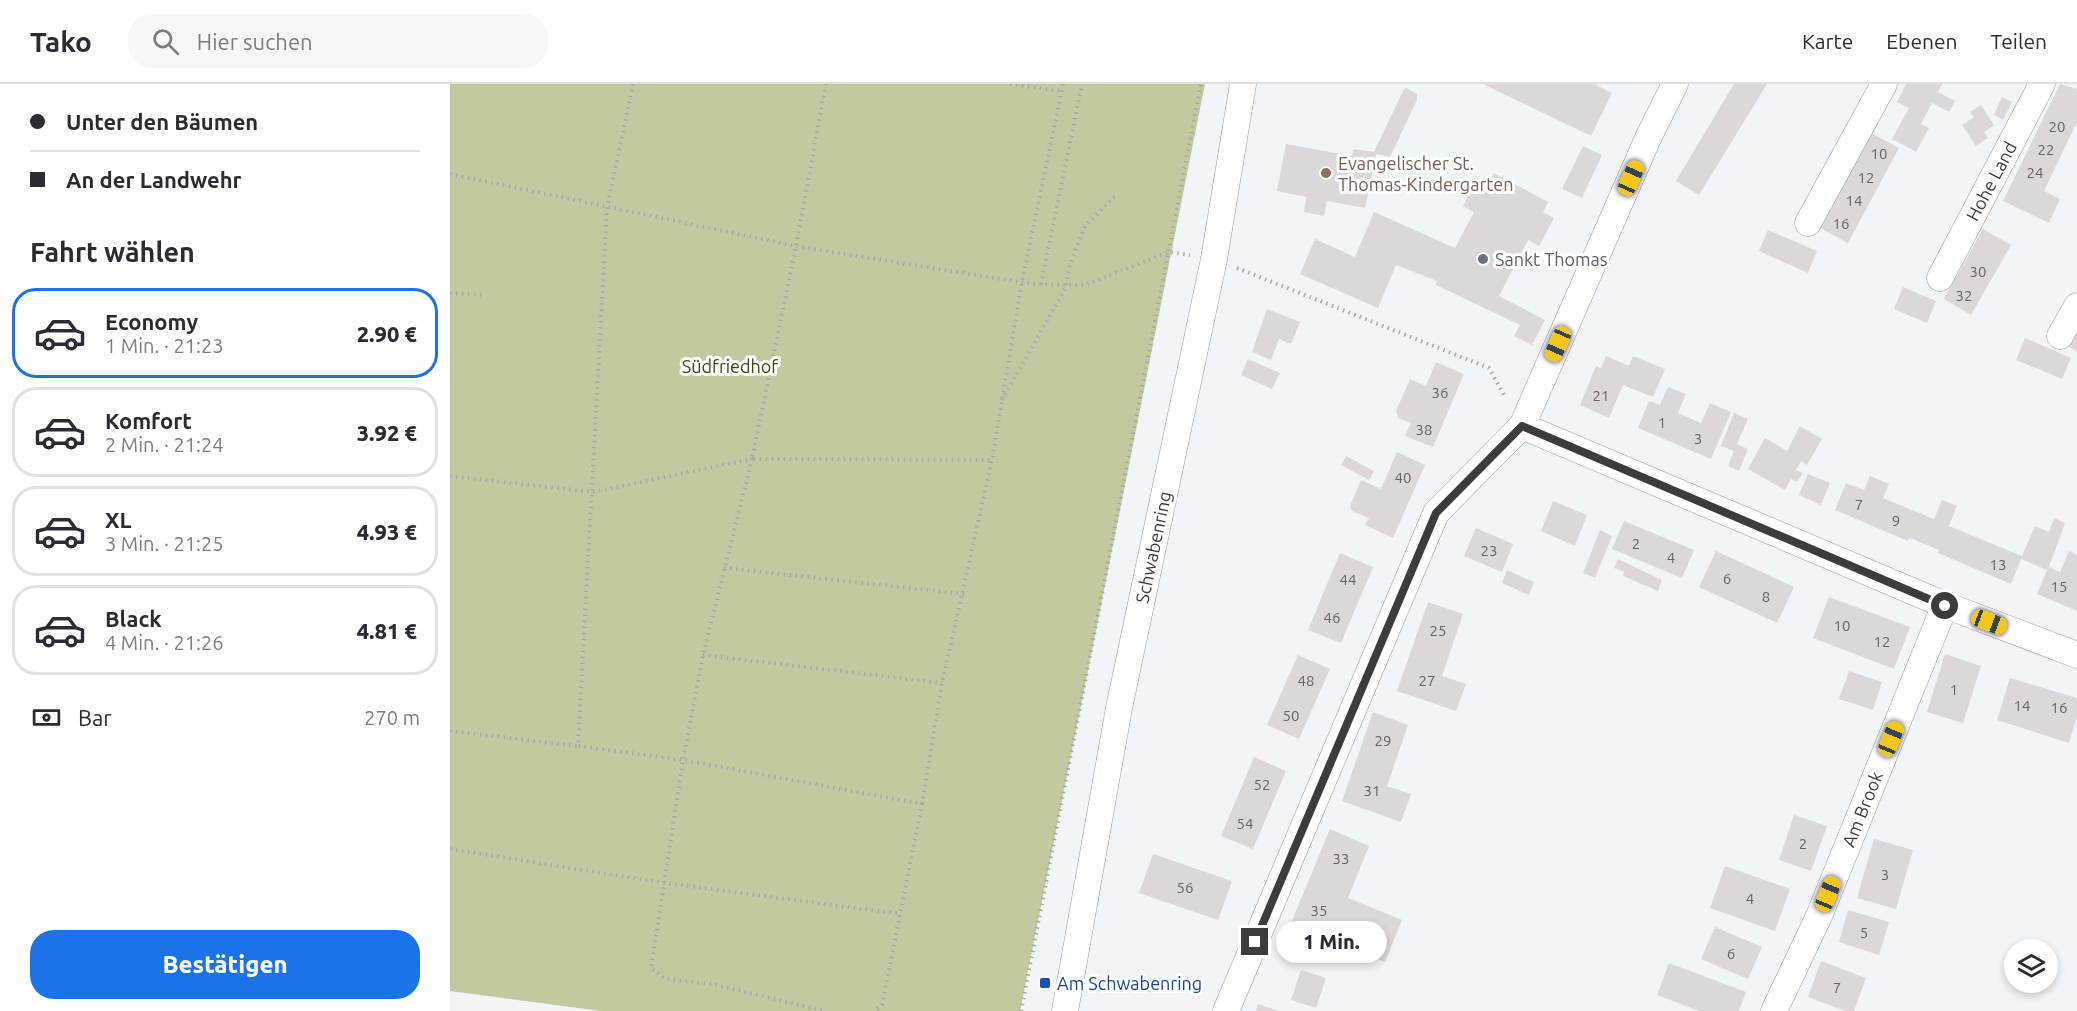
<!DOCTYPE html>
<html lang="de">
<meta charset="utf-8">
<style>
body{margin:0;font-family:Ubuntu,sans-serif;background:#f7f7f7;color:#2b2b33;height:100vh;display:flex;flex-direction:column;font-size:22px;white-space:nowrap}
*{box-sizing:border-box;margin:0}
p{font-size:20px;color:#7c7c81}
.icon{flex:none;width:33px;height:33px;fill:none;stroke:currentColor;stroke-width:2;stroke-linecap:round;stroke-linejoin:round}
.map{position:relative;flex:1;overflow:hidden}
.sheet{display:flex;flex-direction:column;background:#fff;width:450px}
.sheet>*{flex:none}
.top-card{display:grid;align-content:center;height:132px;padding:0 30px;background:#fff}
.tools{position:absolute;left:1554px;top:855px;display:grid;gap:12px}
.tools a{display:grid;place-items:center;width:54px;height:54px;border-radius:50%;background:#fff;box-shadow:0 3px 9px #0003;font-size:30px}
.end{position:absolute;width:27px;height:27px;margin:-14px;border:8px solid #3b3c3e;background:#fff;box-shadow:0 0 0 3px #fff}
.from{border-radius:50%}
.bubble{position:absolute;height:42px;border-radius:21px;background:#fff;box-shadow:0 3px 9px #0003;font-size:20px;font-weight:800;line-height:42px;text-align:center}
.car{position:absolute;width:18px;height:36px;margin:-18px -9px;border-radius:8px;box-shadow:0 0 4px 2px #0007;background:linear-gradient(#f5c518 24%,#345 0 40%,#f5c518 0 76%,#345 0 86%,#f5c518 0)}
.top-card b{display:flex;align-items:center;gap:21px;height:57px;font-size:22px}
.top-card b+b{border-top:2px solid #e1e1e2}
.top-card i{width:15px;height:15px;background:#2b2b33}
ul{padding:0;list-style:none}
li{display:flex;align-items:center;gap:18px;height:90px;margin:0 12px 9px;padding:0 18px;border:3px solid #e1e1e2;border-radius:24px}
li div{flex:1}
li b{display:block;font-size:22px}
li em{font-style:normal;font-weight:800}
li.on{border-color:#1a73e8}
li>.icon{width:54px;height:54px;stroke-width:1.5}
h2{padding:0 30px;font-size:27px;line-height:72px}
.pay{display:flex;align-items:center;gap:15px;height:66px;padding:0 30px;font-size:22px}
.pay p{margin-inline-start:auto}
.action{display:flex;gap:12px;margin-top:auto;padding:12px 30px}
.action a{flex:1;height:69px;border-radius:24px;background:#1a73e8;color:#fff;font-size:24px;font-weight:800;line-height:69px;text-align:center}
header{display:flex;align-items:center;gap:36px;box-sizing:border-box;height:84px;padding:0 30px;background:#fff;border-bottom:2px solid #e1e1e2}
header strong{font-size:28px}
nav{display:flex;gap:33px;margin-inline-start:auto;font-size:21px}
.search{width:420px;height:54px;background:#f7f7f7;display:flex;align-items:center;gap:15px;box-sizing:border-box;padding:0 21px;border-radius:24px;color:#7c7c81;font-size:22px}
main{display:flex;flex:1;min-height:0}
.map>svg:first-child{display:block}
.green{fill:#c3c99f}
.building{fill:#dcd7d9}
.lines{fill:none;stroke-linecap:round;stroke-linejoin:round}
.minor-casing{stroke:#96999c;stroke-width:27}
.path{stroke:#a6a8aa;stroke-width:4;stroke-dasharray:1.5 4.5;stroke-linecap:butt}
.minor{stroke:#fff;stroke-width:26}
.route{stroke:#3b3c3e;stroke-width:8}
.education-dot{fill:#8d6e63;stroke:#fff;stroke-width:2}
.worship-dot{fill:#6b7280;stroke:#fff;stroke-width:2}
.transit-dot{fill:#1a4fb4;stroke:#fff;stroke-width:2}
.labels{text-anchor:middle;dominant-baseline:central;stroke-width:6;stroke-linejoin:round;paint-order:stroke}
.number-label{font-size:15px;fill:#636365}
.education-label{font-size:18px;fill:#785e54;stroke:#fff;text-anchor:start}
.street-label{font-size:18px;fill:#3b3c3e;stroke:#fff}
.worship-label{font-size:18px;fill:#5b616d;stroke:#fff;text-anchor:start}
.park-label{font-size:18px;fill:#40440f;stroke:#fff}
.transit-label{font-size:18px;fill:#164399;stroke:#fff;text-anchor:start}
</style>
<header>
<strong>Tako</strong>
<div class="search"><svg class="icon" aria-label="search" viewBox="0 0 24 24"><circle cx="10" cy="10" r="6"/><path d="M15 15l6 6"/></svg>Hier suchen</div>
<nav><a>Karte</a><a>Ebenen</a><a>Teilen</a></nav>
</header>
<main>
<section class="sheet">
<div class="top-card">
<b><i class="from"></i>Unter den Bäumen</b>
<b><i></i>An der Landwehr</b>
</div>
<h2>Fahrt wählen</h2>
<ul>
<li class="on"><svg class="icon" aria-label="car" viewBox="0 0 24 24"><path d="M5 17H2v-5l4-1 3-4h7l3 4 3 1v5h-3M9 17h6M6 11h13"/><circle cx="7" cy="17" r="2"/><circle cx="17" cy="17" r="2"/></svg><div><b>Economy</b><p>1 Min. · 21:23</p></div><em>2.90 €</em></li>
<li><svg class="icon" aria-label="car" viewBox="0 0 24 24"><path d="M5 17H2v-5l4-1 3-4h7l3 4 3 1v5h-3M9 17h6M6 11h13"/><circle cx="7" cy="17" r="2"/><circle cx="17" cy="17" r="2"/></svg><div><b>Komfort</b><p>2 Min. · 21:24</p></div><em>3.92 €</em></li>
<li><svg class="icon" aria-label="car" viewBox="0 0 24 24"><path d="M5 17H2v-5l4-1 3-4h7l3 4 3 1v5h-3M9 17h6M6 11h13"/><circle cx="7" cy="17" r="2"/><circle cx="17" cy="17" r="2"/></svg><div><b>XL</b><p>3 Min. · 21:25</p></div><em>4.93 €</em></li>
<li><svg class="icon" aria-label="car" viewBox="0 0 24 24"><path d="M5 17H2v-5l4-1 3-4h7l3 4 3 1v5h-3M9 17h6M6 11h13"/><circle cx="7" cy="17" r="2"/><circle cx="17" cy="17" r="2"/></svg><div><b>Black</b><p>4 Min. · 21:26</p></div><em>4.81 €</em></li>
</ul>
<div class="pay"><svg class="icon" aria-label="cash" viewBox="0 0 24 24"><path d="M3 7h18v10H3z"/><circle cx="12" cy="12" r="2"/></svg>Bar<p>270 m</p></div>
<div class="action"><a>Bestätigen</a></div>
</section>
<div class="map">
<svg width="1627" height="927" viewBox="0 0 1627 927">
<rect width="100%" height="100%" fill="#f2f5f8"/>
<path class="green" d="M 0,0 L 755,0 L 570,927 L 151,927 L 0,907 Z"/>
<g class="building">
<path d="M 1033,0 L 1144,0 L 1162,9 L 1141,52 Z"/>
<path d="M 1284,0 L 1317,0 L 1249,111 L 1226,97 Z"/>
<path d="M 1456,0 L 1492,0 L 1488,8 L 1505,17 L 1499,28 L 1482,19 L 1471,40 L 1479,44 L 1466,68 L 1442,55 L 1459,24 L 1447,18 Z"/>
<path d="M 1610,0 L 1627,5 L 1627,38 L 1594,107 L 1610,115 L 1599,139 L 1553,117 Z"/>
<path d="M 955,3 L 967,10 L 967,16 L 940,73 L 926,70 L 915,124 L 877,117 L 874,132 L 854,128 L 856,113 L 827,107 L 836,60 L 902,72 L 904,65 L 924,68 Z"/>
<path d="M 1552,13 L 1562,18 L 1553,36 L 1544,31 Z"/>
<path d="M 1531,21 L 1544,41 L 1534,48 L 1538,54 L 1526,62 L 1512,41 L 1524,33 L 1520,28 Z"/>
<path d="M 1421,49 L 1449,64 L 1398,159 L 1370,144 Z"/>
<path d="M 1133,62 L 1152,71 L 1132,114 L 1112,105 Z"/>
<path d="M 1044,89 L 1098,118 L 1093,128 L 1104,134 L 1089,162 L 1078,156 L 1049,212 L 1095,236 L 1082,261 L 1064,252 L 1070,241 L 986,201 L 987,197 L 946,181 L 928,224 L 850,190 L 865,155 L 905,173 L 924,128 L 1005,164 L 1024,128 L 1013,122 L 1027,94 L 1038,100 Z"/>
<path d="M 1533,145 L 1561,161 L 1521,231 L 1494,215 Z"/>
<path d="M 1318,146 L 1367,167 L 1358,189 L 1309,167 Z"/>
<path d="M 1453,203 L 1486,217 L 1477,239 L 1444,225 Z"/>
<path d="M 817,225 L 850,238 L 841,260 L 829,255 L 821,276 L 802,268 Z"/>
<path d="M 1627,247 L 1627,268 L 1618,262 Z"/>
<path d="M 1575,254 L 1621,274 L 1612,295 L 1566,276 Z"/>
<path d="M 1156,272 L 1179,282 L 1183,272 L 1215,285 L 1203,313 L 1173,301 L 1159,334 L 1130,321 L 1146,282 L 1151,284 Z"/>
<path d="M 798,275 L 830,289 L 822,305 L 791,291 Z"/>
<path d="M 986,278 L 1014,290 L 983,363 L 955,352 L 961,339 L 948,334 L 946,327 L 960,295 L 976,302 Z"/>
<path d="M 1218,303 L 1236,310 L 1228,329 L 1251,339 L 1260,319 L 1281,328 L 1261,375 L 1188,344 L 1199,317 L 1210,321 Z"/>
<path d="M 1284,329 L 1298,335 L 1287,360 L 1298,365 L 1289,387 L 1278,382 L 1284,367 L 1271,362 Z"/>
<path d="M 1350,342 L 1372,355 L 1357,381 L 1351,377 L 1346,386 L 1353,389 L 1347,398 L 1341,395 L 1335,406 L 1298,385 L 1315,354 L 1337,367 Z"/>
<path d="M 947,368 L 975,381 L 943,454 L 915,441 L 919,434 L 902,427 L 900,422 L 911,396 L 931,405 Z"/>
<path d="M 896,372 L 924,387 L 919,396 L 891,381 Z"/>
<path d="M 1358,390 L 1380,399 L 1371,421 L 1349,411 Z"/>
<path d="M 1420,392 L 1439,400 L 1433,414 L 1484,435 L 1492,416 L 1507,422 L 1499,442 L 1572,472 L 1585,442 L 1599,448 L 1604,434 L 1615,439 L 1599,483 L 1610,488 L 1619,467 L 1627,471 L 1627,527 L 1587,510 L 1597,486 L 1571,475 L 1561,500 L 1488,469 L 1489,466 L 1460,454 L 1458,457 L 1385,426 L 1396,399 L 1414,406 Z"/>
<path d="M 1103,417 L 1137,431 L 1125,462 L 1091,447 Z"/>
<path d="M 1174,437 L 1244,466 L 1232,494 L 1162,465 Z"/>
<path d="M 1026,444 L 1063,460 L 1052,488 L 1014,472 Z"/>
<path d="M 1150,446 L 1162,452 L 1145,494 L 1133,489 Z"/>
<path d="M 1266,467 L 1344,503 L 1327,539 L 1249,503 Z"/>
<path d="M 890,469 L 923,483 L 891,559 L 858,546 Z"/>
<path d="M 1168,475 L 1212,496 L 1208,507 L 1173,492 L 1174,488 L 1164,484 Z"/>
<path d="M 1057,486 L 1084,498 L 1079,511 L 1052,499 Z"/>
<path d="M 1379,513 L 1460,543 L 1444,585 L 1363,554 Z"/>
<path d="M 978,518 L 1013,530 L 992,592 L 1016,600 L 1006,627 L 947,607 Z"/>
<path d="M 1495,570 L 1531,582 L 1513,639 L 1477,628 Z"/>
<path d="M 848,571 L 880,585 L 849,655 L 817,641 Z"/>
<path d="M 1399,587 L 1432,598 L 1423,626 L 1389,615 Z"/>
<path d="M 1560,594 L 1627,614 L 1627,632 L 1619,659 L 1547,636 Z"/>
<path d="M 923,628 L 958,641 L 937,702 L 961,710 L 951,738 L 892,717 Z"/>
<path d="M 804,673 L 836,687 L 803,765 L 771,752 Z"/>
<path d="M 1344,731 L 1377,742 L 1361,787 L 1329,776 Z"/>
<path d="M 880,745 L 919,762 L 898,814 L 952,836 L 935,878 L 841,839 Z"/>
<path d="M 1424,755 L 1463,766 L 1446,825 L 1407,814 Z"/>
<path d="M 703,770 L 782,797 L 768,836 L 689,809 Z"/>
<path d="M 1275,782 L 1340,805 L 1325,847 L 1260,824 Z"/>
<path d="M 1398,826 L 1439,838 L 1429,871 L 1389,858 Z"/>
<path d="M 1265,843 L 1312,863 L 1298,895 L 1251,875 Z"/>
<path d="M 1371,877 L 1416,894 L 1404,927 L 1395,927 L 1358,913 Z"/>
<path d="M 1219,879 L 1296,908 L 1289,927 L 1249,927 L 1207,911 Z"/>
<path d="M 851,886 L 876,894 L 866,924 L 841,916 Z"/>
<path d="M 808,920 L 829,927 L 806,927 Z"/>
</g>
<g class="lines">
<g class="minor-casing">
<g id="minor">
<path d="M 1358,139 L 1434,0"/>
<path d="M 1490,194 L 1592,0"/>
<path d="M 1610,252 L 1627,222"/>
<path d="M 1072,342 L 1495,521 L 1627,571"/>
<path d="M 615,927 L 669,624 L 764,175 L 793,0"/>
<path d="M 776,927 L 986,429 L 1072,342 L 1199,52 L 1225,0"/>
<path d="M 1324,927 L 1369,832 L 1495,521"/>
</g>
</g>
<g class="path">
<path d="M 183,0 L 157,124 L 128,662 L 233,676 L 472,720 L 432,921 L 425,927"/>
<path d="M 376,0 L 346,162 L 302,375 L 542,376"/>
<path d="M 560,0 L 611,7"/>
<path d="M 0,90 L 346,162 L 582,200 L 634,201 L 719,168 L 740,171"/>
<path d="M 787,184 L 1039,284 L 1055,313"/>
<path d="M 591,200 L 632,0"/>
<path d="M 0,209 L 34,211"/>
<path d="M 552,316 L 616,203 L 620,180 L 635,142 L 667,110"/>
<path d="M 0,392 L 143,408 L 302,375 L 253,571 L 233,676 L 201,884 L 216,895 L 262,900 L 375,927"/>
<path d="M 274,484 L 514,510"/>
<path d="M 253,571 L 492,599"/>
<path d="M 0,647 L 128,662"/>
<path d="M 472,720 L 492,599 L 542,376 L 572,198 L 613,0"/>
<path d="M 0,765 L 215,799 L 451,830"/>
<path d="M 571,927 L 751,0"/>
</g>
<use href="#minor" class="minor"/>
</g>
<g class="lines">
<path class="route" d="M 805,858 L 986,429 L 1072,342 L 1495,522"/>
</g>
<circle class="education-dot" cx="876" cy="89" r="6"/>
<circle class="worship-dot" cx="1033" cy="175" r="6"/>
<rect class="transit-dot" x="589" y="893" width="12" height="12" rx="3"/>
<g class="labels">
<g class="number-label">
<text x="1607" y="42">20</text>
<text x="1596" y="65">22</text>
<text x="1429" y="69">10</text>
<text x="1585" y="88">24</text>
<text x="1416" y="93">12</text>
<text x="1404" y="116">14</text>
<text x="1391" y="139">16</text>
<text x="1528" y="187">30</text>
<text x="1514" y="211">32</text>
<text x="990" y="308">36</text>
<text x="1151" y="311">21</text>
<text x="1212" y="338">1</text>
<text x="974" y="345">38</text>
<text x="1248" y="354">3</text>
<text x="953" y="393">40</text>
<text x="1409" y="420">7</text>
<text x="1446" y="436">9</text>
<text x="1186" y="459">2</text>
<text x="1039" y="466">23</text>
<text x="1221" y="473">4</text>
<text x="1548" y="480">13</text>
<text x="1277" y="494">6</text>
<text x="898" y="495">44</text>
<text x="1609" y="502">15</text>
<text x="1316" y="512">8</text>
<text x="882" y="533">46</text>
<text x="1392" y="541">10</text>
<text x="988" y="546">25</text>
<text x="1432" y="557">12</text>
<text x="856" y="596">48</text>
<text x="977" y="596">27</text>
<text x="1504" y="605">1</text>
<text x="1572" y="621">14</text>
<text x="1609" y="623">16</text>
<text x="841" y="631">50</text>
<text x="933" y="656">29</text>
<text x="812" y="700">52</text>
<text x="922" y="706">31</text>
<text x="795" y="739">54</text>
<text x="1353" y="759">2</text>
<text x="891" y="774">33</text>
<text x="1435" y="790">3</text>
<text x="735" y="803">56</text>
<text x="1300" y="814">4</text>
<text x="869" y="826">35</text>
<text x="1414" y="848">5</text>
<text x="1281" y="869">6</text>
<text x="1387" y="903">7</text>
</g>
<g class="education-label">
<text x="888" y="79">Evangelischer St.<tspan x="888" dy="21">Thomas-Kindergarten</tspan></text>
</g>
<g class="street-label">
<text transform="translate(1541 97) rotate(-62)">Hohe Land</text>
<text transform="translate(703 463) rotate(-78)">Schwabenring</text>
<text transform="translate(1412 725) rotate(-68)">Am Brook</text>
</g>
<g class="worship-label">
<text x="1045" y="175">Sankt Thomas</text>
</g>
<g class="park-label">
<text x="280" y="282">Südfriedhof</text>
</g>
<g class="transit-label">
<text x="607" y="899">Am Schwabenring</text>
</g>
</g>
</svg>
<div class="tools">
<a><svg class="icon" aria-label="layers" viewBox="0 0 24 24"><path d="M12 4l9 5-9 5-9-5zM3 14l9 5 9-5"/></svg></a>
</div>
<i class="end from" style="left:1495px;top:522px"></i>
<i class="end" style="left:805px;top:858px"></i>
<div class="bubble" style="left:826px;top:837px;width:111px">1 Min.</div>
<i class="car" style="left:1181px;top:94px;rotate:24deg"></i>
<i class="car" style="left:1108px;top:260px;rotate:204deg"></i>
<i class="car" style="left:1539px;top:538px;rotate:111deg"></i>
<i class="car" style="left:1441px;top:655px;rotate:22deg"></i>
<i class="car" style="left:1378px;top:810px;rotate:22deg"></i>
</div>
</main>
